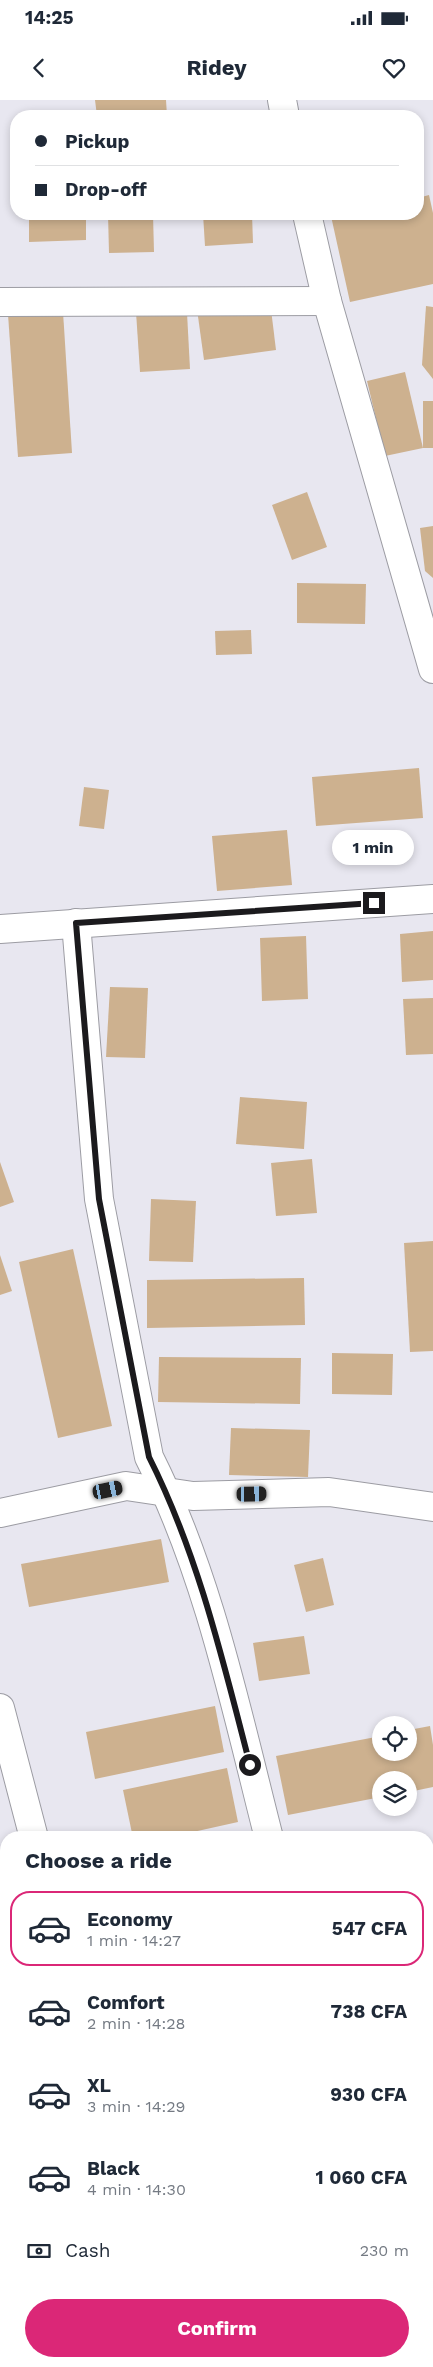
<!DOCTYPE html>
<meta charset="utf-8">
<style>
body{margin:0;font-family:"Work Sans",sans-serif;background:#f6f6f7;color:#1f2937;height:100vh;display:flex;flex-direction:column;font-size:19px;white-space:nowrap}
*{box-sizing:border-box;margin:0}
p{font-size:16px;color:#747a83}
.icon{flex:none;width:28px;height:28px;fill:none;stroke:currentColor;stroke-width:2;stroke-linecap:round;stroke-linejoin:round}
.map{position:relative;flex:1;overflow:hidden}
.panel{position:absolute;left:0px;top:1731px;width:434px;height:536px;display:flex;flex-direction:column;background:#fff;border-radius:20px 20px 0 0;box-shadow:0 2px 8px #0003}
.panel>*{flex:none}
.guide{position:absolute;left:10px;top:10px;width:414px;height:110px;border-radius:20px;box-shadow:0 2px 8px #0003;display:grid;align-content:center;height:110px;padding:0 25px;background:#fff}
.fabs{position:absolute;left:372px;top:1616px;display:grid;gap:10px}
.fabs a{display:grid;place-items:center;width:45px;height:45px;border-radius:50%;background:#fff;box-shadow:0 2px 8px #0003;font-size:25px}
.end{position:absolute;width:22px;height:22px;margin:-11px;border:6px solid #1b1a1d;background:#fff;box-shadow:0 0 0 2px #fff}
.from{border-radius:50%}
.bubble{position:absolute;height:35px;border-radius:18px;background:#fff;box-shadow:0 2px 8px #0003;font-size:16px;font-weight:700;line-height:35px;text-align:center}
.car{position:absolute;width:15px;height:30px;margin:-15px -8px;border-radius:6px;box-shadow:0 0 4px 1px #0007;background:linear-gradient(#222 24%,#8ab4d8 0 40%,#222 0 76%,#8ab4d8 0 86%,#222 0)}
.guide b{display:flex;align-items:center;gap:18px;height:48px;font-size:19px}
.guide b+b{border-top:1px solid #e0e1e3}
.guide i{width:12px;height:12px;background:#1f2937}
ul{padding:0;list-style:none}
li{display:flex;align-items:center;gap:15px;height:75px;margin:0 10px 8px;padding:0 15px;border:2px solid transparent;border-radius:20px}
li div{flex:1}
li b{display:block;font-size:19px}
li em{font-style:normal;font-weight:700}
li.active{border-color:#db2777}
li>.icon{width:45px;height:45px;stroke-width:1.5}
h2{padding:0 25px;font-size:22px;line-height:60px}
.pay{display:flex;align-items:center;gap:12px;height:55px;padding:0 25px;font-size:19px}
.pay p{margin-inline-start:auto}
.cta{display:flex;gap:10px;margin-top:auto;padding:10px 25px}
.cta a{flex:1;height:58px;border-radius:30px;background:#db2777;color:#fff;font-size:20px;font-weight:700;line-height:58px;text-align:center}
.status{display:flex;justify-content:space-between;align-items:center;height:35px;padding:0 25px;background:#fff;direction:ltr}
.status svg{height:14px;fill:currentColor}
header{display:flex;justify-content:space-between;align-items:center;height:65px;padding:0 25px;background:#fff;font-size:22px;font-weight:700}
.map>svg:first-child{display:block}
.building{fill:#cdb18f}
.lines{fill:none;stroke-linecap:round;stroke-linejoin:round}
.minor-casing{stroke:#9c9ca3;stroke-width:30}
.minor{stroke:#fff;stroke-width:28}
.route{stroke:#1b1a1d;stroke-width:6}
</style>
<div class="status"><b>14:25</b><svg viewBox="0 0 49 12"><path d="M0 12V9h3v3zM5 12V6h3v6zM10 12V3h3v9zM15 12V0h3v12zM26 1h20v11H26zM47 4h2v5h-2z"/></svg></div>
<header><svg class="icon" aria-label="back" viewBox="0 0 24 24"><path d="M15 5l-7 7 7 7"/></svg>Ridey<svg class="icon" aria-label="heart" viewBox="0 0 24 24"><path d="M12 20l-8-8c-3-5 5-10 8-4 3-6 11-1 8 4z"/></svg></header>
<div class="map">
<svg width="433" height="2267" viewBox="0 0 433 2267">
<rect width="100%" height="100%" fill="#e8e7f0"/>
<g class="building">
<path d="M 95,0 L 166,0 L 167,16 L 97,16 Z"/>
<path d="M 429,95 L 433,113 L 433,184 L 350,202 L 331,116 L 340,114 L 418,114 L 418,98 Z"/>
<path d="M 29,114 L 86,114 L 86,140 L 29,142 Z"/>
<path d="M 108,114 L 153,114 L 154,152 L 109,153 Z"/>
<path d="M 203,114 L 252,114 L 253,143 L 205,146 Z"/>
<path d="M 269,193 L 276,250 L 204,260 L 196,202 Z"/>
<path d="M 186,194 L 190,269 L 140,272 L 135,197 Z"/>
<path d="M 62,196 L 72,353 L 18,357 L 7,200 Z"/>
<path d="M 426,206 L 433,207 L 433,279 L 422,265 Z"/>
<path d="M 405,272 L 423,348 L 385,356 L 367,281 Z"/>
<rect x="423" y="301" width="10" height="47"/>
<path d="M 307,392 L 327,447 L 292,460 L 272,405 Z"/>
<path d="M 433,426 L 433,478 L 425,471 L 420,428 Z"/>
<path d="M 297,483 L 366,484 L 365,524 L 297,523 Z"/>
<path d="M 251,530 L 252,554 L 216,555 L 215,531 Z"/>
<path d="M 419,668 L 423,718 L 316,726 L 312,677 Z"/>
<path d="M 84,687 L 109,690 L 104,729 L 79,726 Z"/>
<path d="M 287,730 L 292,785 L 217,791 L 212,736 Z"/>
<path d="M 433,831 L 433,880 L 402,882 L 400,834 Z"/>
<path d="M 306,836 L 308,899 L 262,901 L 260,838 Z"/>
<path d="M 110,887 L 148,888 L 145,958 L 106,957 Z"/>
<path d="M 433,898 L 433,954 L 406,955 L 403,899 Z"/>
<path d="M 240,997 L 307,1002 L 304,1049 L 236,1044 Z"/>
<path d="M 312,1059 L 317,1113 L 276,1116 L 271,1063 Z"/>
<path d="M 0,1062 L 14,1102 L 0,1107 Z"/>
<path d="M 151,1099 L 196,1101 L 193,1162 L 149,1161 Z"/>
<path d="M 433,1141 L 433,1251 L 410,1252 L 404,1143 Z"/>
<path d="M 73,1149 L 112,1326 L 58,1338 L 19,1162 Z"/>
<path d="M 0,1155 L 12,1191 L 0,1195 Z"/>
<path d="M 304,1178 L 305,1225 L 147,1228 L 147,1180 Z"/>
<path d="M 332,1253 L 393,1254 L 392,1295 L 332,1294 Z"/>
<path d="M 159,1257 L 301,1258 L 300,1304 L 158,1302 Z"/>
<path d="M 231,1328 L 310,1330 L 308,1377 L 229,1375 Z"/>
<path d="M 161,1439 L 169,1482 L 29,1507 L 21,1464 Z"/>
<path d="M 323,1458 L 334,1505 L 306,1512 L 294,1465 Z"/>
<path d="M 304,1536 L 310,1574 L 259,1581 L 253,1543 Z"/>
<path d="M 215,1606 L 224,1652 L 95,1679 L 86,1632 Z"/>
<path d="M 430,1626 L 433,1645 L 433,1687 L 409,1692 L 409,1680 L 381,1680 L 381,1697 L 288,1715 L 276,1656 L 381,1636 L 381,1652 L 409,1652 L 409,1630 Z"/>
<path d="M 227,1668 L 238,1722 L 166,1738 L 133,1738 L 123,1690 Z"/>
<rect x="0" y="1757" width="6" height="42"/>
<path d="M 6,1868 L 6,1910 L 0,1911 L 0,1869 Z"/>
<rect x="0" y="1959" width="6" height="23"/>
<path d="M 433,1999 L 433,2064 L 428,2064 L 428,2000 Z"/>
<path d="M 0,2103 L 6,2104 L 6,2156 L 0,2155 Z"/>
<path d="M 433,2105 L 433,2134 L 428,2135 L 428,2106 Z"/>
<path d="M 0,2172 L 6,2173 L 6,2208 L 1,2234 Z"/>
<path d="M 50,2261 L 98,2261 L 97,2267 L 50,2267 Z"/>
<rect x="166" y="2261" width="63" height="6"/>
<rect x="249" y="2261" width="58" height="6"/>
</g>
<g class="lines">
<g class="minor-casing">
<g id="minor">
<path d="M 282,0 L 285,16"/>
<path d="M 307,114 L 327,201 L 433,569"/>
<path d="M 0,202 L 327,201"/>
<path d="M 76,823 L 99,1099 L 149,1357 C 209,1476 236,1609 269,1738"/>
<path d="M 0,829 L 433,799"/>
<path d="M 0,1413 L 126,1386 L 193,1396 L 329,1392 L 433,1407"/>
<path d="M 0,1608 L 34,1738"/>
<path d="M 428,1970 L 433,1969"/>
<path d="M 0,2002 L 6,2003"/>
<path d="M 121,2261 L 121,2267"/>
<path d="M 392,2261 L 394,2267"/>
</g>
</g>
<use href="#minor" class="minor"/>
</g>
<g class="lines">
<path class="route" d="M 250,1665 C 223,1561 198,1454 149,1357 L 99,1099 L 76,823 L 374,803"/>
</g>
</svg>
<div class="fabs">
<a><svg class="icon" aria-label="locate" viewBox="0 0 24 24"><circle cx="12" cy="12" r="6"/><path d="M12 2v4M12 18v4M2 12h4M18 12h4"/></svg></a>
<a><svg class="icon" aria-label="layers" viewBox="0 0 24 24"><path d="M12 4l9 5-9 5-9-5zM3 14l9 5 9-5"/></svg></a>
</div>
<i class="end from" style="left:250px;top:1665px"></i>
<i class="end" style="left:374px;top:803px"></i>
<div class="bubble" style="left:332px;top:730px;width:82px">1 min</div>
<i class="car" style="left:108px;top:1390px;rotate:78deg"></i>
<i class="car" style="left:252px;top:1394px;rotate:89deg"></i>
<div class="guide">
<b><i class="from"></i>Pickup</b>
<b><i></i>Drop-off</b>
</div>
<section class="panel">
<h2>Choose a ride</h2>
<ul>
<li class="active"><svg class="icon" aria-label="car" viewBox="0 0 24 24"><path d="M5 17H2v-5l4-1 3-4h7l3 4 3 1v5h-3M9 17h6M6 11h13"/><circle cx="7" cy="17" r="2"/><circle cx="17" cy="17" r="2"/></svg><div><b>Economy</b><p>1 min · 14:27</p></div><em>547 CFA</em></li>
<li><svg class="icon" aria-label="car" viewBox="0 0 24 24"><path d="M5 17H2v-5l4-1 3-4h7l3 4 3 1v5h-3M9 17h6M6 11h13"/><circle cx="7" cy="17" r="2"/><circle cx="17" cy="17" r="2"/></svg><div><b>Comfort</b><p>2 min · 14:28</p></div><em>738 CFA</em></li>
<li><svg class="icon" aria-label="car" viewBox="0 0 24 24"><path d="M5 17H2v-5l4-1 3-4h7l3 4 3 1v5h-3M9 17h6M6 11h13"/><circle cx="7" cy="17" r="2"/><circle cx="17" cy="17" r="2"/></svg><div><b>XL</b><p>3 min · 14:29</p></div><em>930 CFA</em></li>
<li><svg class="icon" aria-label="car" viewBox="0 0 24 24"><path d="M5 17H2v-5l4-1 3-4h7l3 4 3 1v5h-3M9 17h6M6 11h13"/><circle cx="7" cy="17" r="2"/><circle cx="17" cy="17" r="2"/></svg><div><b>Black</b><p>4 min · 14:30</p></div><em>1 060 CFA</em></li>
</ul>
<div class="pay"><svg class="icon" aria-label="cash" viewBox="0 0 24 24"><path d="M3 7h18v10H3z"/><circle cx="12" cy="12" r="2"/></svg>Cash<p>230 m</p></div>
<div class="cta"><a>Confirm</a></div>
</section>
</div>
